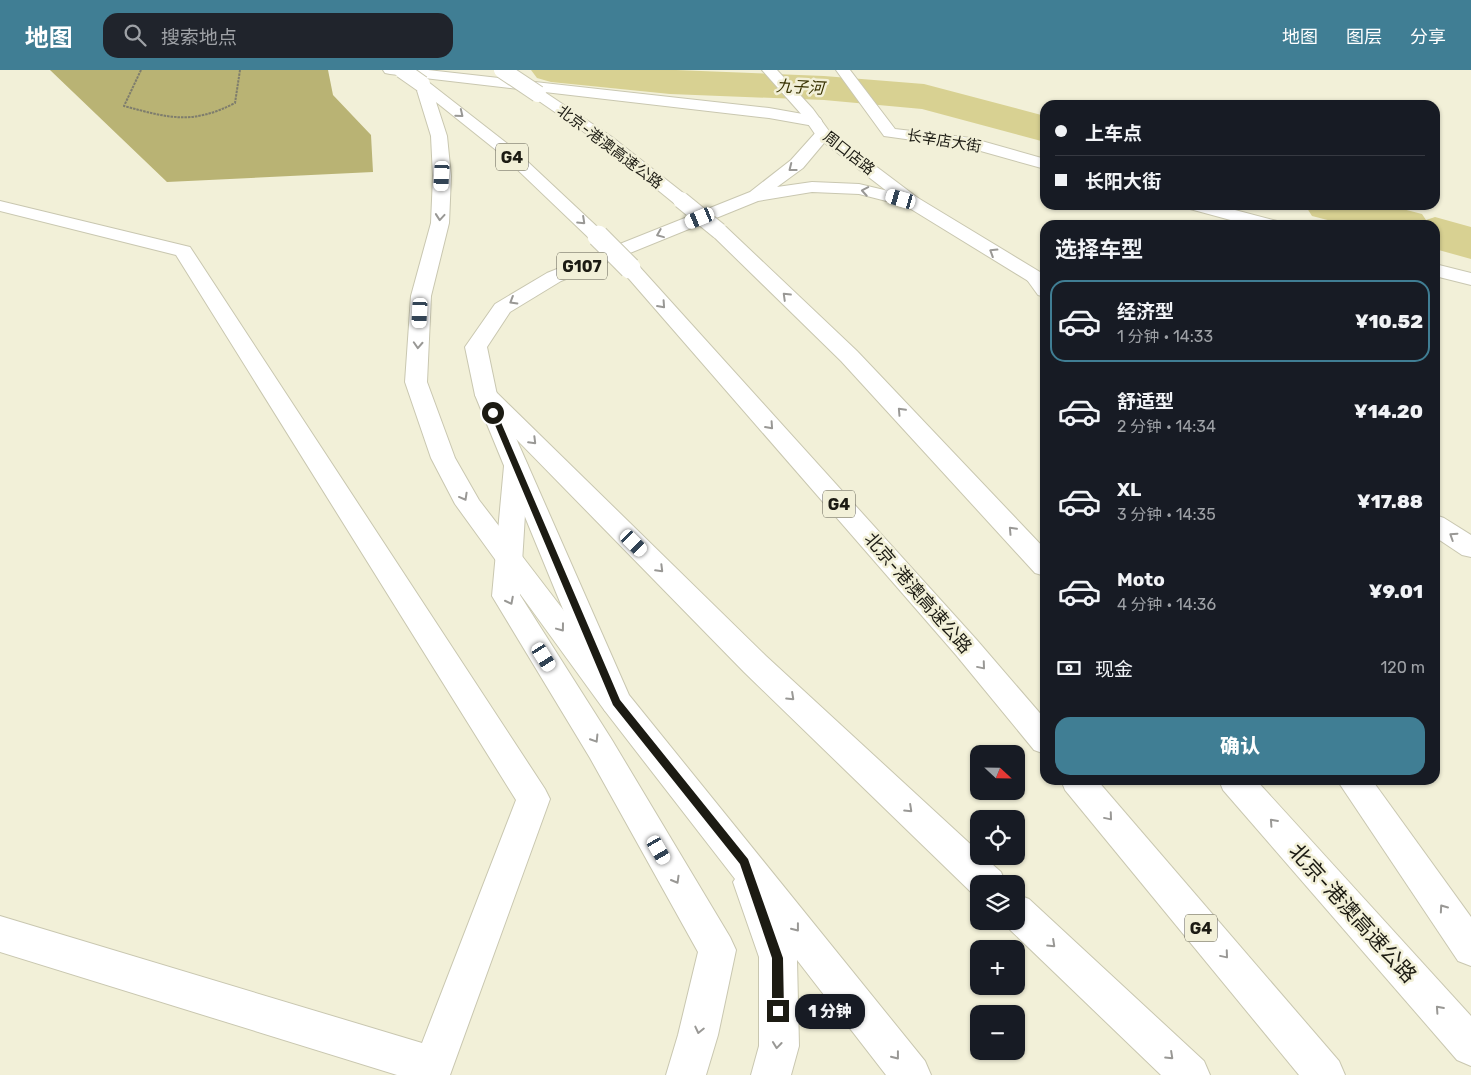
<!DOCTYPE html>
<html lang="zh">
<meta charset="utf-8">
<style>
body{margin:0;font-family:Rubik,"Noto Sans SC",sans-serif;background:#20242c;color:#f1f3f6;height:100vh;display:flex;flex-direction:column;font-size:19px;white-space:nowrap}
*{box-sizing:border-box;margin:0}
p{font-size:16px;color:#9ea1a6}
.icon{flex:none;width:28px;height:28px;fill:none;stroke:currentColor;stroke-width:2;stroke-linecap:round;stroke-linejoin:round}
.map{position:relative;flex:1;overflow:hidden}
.side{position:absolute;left:1040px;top:150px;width:400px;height:565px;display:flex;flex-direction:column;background:#171b24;border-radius:15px;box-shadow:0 1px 4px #0004}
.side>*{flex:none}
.banner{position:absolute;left:1040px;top:30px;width:400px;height:110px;border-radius:15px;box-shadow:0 1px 4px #0004;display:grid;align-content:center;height:110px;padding:0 15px;background:#171b24}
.needle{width:32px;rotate:112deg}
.buttons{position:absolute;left:970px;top:675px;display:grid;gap:10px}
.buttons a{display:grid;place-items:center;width:55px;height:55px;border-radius:10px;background:#171b24;box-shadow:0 1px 4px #0004;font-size:25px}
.end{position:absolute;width:22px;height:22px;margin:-11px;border:6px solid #1c1b13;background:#fff;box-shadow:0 0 0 2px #fff}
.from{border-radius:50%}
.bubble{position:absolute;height:35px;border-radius:15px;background:#171b24;box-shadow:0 1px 4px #0004;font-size:16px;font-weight:800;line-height:35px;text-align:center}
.car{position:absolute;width:15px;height:30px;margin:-15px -8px;border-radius:6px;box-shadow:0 0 4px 1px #0007;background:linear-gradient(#fff 24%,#345 0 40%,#fff 0 76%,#345 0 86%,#fff 0)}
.banner b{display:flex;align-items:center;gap:18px;height:48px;font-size:19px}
.banner b+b{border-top:1px solid #363941}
.banner i{width:12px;height:12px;background:#f1f3f6}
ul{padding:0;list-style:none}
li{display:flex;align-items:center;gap:15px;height:82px;margin:0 10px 8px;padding:0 5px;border:2px solid transparent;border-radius:15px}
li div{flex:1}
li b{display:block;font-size:19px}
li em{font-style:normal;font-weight:800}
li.selected{border-color:#407e94}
li>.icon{width:45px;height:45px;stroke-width:1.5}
h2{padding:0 15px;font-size:22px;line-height:60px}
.pay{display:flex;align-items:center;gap:12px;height:55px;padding:0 15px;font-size:19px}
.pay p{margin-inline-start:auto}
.cta{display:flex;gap:10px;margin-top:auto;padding:10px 15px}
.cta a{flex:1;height:58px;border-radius:15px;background:#407e94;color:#fff;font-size:20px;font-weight:800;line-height:58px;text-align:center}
header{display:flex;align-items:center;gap:30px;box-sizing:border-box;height:70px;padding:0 25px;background:#407e94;color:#fff}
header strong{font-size:24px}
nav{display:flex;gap:28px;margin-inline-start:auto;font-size:18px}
.search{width:350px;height:45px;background:#20242c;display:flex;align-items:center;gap:12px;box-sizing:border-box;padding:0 18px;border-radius:15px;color:#9ea1a6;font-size:19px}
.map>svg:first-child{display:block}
.forest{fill:#b9b374}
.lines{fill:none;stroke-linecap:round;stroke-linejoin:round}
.river{fill:#d8d192;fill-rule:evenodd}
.minor-casing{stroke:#c9c7b0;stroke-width:2}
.tertiary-casing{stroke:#c9c7b0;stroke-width:2}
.primary-casing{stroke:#c9c7b0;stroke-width:2}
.trunk-casing{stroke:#c9c7b0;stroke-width:2}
.motorway-casing{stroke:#c9c7b0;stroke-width:2}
.path{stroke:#7e7d6d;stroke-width:2;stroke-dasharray:2.5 1;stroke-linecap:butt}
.minor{fill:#fff;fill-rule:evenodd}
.tertiary{fill:#fff;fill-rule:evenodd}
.primary{fill:#fff;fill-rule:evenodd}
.trunk{fill:#fff;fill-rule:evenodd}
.motorway{fill:#fff;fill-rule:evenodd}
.motorway-bridge-far1-casing{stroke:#c9c7b0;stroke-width:18;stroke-linecap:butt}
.motorway-bridge-casing{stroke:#c9c7b0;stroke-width:23;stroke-linecap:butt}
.motorway-bridge-far1{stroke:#fff;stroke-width:16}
.motorway-bridge{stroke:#fff;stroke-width:21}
.oneway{stroke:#999895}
.route{fill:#1c1b13}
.labels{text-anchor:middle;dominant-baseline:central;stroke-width:5;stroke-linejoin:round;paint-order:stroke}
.far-street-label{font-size:15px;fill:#1c1b13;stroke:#f2f0d8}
.far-water-label{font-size:16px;font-style:italic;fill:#373100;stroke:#f2f0d8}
.shield{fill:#f2f0d8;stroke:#5c5b4e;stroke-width:1}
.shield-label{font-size:16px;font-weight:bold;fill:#1c1b13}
.street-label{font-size:18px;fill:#1c1b13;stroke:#f2f0d8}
.near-street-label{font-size:21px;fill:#1c1b13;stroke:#f2f0d8}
</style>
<header>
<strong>地图</strong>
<div class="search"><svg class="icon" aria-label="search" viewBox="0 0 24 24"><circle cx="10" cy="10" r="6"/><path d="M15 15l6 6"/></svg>搜索地点</div>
<nav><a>地图</a><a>图层</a><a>分享</a></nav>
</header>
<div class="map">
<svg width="1471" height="1005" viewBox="0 0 1471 1005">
<rect width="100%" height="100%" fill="#f2f0d8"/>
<path class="forest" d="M 50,0 L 328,0 L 333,25 L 371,65 L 373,102 L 167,112 Z"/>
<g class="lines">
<g class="river">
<path d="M 531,0 L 676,0 L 824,6 L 924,14 L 1045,46 L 1045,72 L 922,39 L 824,30 L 670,24 L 551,12 L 537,8 Z"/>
<path d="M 1305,135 L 1387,135 L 1422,144 L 1426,150 L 1435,147 L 1471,157 L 1471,189 L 1435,179 L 1435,155 L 1347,155 L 1312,146 Z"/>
</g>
<g class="minor-casing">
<g id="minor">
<path d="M 383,0 L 428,0 L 769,38 L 814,46 L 820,48 L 822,51 L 820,54 L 814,56 L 769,48 L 390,4 L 385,3 Z"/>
<path d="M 0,131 L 190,177 L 545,719 L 550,729 L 450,1005 L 397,1005 L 0,882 L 0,846 L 422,973 L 516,730 L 176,185 L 0,141 Z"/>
</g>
</g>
<g class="tertiary-casing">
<g id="tertiary">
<path d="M 836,0 L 850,0 L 895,59 L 971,68 L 1045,89 L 1045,99 L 970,78 L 884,66 Z"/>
<path d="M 1187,135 L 1216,135 L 1277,151 L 1279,155 L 1249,155 L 1190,139 Z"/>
<path d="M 1435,194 L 1471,203 L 1471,215 L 1435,206 Z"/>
<path d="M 516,388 L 525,390 L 528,396 L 520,525 L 612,670 L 730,867 L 736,880 L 718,965 L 706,1005 L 666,1005 L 678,965 L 698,882 L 590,688 L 492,526 L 504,396 L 507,390 Z"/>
</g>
</g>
<g class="primary-casing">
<path id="primary" d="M 762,0 L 777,0 L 813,39 L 829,61 L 918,128 L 921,132 L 918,136 L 912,137 L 906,136 L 817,67 L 802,45 Z"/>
</g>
<g class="trunk-casing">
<g id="trunk">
<path d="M 823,59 L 829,61 L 831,64 L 829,67 L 803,98 L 777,117 L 812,112 L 859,114 L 918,128 L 1045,205 L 1045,219 L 1038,217 L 906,136 L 859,124 L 812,122 L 758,131 L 561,211 L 510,242 L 487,277 L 497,325 L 629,625 L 925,991 L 931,1005 L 886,1005 L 797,890 L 799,976 L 791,1005 L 751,1005 L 759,976 L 759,887 L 733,812 L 735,809 L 605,641 L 601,632 L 475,325 L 465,277 L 495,234 L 547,203 L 750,122 L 791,90 L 817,61 Z"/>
<path d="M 1435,445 L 1444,448 L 1471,465 L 1471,487 L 1462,485 L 1435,467 Z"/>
</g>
</g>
<g class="motorway-casing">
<g id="motorway">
<path d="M 422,10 L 427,11 L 513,78 L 607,166 L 605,170 L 598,172 L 591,170 L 501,84 L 436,32 L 447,66 L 451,106 L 449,153 L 431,226 L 427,312 L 455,388 L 479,430 L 627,623 L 631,632 L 627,641 L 616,644 L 605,641 L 455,434 L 431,388 L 405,312 L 411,226 L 431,153 L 433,106 L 431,66 L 415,14 L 417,11 Z"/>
<path d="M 538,19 L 543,21 L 612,67 L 687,126 L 690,130 L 687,134 L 681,135 L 675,134 L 600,73 L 533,27 L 530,24 L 533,21 Z"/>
<path d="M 719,155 L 726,157 L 857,281 L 1045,479 L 1045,506 L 1035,503 L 841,291 L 712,165 L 710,161 L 712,157 Z"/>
<path d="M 630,192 L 637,194 L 976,569 L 1045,649 L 1045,684 L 1034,680 L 956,585 L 623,202 L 620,198 L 623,194 Z"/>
<path d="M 1035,201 L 1042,203 L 1045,207 L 1045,227 L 1038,225 L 1025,207 L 1028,203 Z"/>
<path d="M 486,318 L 494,320 L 766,586 L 979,782 L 979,786 L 983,786 L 1001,802 L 1006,814 L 979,814 L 979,827 L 975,826 L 744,602 L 478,330 L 475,325 L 478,320 Z"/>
<path d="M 1061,710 L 1097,710 L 1339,991 L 1345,1005 L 1299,1005 L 1065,720 Z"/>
<path d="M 1219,710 L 1256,710 L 1471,946 L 1471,996 L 1457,990 L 1223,720 Z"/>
<path d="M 1337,710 L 1372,710 L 1471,847 L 1471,896 L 1458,891 Z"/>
<path d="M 1016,824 L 1029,829 L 1204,991 L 1210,1005 L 1161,1005 L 1003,853 L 1002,851 L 1016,851 Z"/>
</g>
</g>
<path class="path" d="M 141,0 L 124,36 C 169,48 192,55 235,33 L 240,0"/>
<use href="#minor" class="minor"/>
<use href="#tertiary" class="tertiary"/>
<use href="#primary" class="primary"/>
<use href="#trunk" class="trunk"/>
<use href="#motorway" class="motorway"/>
<g class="motorway-bridge-far1-casing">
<g id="motorway-bridge-far1">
<path d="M 402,0 L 422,14"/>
<path d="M 502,0 L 538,24"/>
<path d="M 681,130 L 719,161"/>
</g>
</g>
<g class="motorway-bridge-casing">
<path id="motorway-bridge" d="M 598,166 L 630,198"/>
</g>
<use href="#motorway-bridge-far1" class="motorway-bridge-far1"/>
<use href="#motorway-bridge" class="motorway-bridge"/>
</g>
<defs><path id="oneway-chevron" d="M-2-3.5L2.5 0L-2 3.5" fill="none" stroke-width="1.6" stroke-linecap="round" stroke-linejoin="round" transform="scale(1.25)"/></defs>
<g class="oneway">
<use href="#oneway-chevron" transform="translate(460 44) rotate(39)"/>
<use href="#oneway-chevron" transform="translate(792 98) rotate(142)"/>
<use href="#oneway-chevron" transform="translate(865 121) rotate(-170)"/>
<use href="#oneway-chevron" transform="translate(440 147) rotate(95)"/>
<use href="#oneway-chevron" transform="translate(582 151) rotate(43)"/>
<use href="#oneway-chevron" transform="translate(660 164) rotate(158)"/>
<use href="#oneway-chevron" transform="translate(993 182) rotate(-148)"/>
<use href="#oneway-chevron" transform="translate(786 226) rotate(-136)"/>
<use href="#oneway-chevron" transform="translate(513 231) rotate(149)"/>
<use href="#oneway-chevron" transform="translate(662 235) rotate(48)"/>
<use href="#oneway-chevron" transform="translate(418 275) rotate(93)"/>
<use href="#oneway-chevron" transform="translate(901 341) rotate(-133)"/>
<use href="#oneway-chevron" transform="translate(770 356) rotate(48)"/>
<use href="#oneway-chevron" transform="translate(533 371) rotate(45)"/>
<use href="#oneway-chevron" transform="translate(464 427) rotate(61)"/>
<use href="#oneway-chevron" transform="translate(1012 460) rotate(-133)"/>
<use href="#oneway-chevron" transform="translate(1453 466) rotate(-147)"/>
<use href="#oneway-chevron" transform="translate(660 499) rotate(45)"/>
<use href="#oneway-chevron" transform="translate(510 531) rotate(63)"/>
<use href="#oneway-chevron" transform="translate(561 558) rotate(53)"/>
<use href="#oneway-chevron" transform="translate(982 596) rotate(50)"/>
<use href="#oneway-chevron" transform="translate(791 627) rotate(43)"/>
<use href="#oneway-chevron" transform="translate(595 669) rotate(58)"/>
<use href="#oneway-chevron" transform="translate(909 739) rotate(43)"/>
<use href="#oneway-chevron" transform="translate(1109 747) rotate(50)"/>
<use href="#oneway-chevron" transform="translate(1273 752) rotate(-132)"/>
<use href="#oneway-chevron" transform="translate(676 810) rotate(60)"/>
<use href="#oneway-chevron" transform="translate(1443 838) rotate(-125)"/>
<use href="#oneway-chevron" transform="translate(796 858) rotate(52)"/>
<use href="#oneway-chevron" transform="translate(1052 874) rotate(43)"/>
<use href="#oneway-chevron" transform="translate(1225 885) rotate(50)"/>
<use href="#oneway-chevron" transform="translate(1439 939) rotate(-132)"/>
<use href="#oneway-chevron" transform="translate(699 960) rotate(103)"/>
<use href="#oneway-chevron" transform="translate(777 975) rotate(96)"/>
<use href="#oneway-chevron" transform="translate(896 986) rotate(52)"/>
<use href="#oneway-chevron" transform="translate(1170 986) rotate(43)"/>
</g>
<path class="route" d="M 493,341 L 497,343 L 620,630 L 748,789 L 783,888 L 784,941 L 782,945 L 778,946 L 774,945 L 772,941 L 772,888 L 740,794 L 613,635 L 490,343 Z"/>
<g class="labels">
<g class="far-street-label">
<text transform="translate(944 71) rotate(9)">长辛店大街</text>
<text transform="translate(610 77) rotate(37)">北京-港澳高速公路</text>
<text transform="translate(849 83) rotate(38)">周口店路</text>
</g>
<g class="far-water-label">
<text transform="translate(800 17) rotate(3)">九子河</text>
</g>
<g class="shield">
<rect x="496" y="73.5" width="32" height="27" rx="4"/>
<rect x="557" y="182.5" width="50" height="27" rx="4"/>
<rect x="823" y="420.5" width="32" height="27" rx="4"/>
<rect x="1185" y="844.5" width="32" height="27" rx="4"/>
</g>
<g class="shield-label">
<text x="512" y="87">G4</text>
<text x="582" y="196">G107</text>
<text x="839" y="434">G4</text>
<text x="1201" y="858">G4</text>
</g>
<g class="street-label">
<text transform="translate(918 523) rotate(49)">北京-港澳高速公路</text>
</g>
<g class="near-street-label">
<text transform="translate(1353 843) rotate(48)">北京-港澳高速公路</text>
</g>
</g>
</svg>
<div class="buttons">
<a><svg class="needle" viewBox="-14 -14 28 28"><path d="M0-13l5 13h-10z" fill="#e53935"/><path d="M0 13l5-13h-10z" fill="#9ea1a6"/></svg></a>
<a><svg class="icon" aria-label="locate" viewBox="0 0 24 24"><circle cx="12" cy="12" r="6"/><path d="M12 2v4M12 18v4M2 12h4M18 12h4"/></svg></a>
<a><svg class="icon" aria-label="layers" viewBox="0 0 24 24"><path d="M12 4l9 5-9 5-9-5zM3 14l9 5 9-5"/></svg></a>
<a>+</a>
<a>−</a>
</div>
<i class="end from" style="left:493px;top:343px"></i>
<i class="end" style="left:778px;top:941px"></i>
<div class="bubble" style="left:795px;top:924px;width:70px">1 分钟</div>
<i class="car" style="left:442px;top:106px;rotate:183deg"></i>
<i class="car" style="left:901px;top:129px;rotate:286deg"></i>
<i class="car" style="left:700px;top:148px;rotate:248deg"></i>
<i class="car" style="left:420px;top:243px;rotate:183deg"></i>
<i class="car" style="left:634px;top:473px;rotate:135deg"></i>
<i class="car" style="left:544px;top:587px;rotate:148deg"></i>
<i class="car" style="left:659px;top:780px;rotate:150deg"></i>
<div class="banner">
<b><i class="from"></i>上车点</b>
<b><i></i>长阳大街</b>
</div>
<section class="side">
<h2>选择车型</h2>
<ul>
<li class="selected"><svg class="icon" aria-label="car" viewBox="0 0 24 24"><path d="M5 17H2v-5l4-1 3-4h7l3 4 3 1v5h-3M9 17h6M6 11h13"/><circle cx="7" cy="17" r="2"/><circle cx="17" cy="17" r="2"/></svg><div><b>经济型</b><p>1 分钟 · 14:33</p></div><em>¥10.52</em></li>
<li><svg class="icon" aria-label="car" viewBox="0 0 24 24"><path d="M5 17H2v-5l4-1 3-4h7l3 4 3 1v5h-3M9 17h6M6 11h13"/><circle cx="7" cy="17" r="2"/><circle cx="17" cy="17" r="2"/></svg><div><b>舒适型</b><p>2 分钟 · 14:34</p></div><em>¥14.20</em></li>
<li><svg class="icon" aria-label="car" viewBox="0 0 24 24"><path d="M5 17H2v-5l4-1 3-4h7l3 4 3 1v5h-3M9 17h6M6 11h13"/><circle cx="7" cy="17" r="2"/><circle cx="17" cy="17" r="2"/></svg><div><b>XL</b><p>3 分钟 · 14:35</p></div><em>¥17.88</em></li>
<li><svg class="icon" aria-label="car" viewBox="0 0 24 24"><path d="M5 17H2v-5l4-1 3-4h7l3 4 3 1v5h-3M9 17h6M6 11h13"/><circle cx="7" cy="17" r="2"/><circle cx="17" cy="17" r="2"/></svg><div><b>Moto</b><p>4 分钟 · 14:36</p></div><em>¥9.01</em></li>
</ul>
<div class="pay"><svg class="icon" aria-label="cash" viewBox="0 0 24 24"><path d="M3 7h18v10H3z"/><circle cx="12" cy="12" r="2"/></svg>现金<p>120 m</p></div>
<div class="cta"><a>确认</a></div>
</section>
</div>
